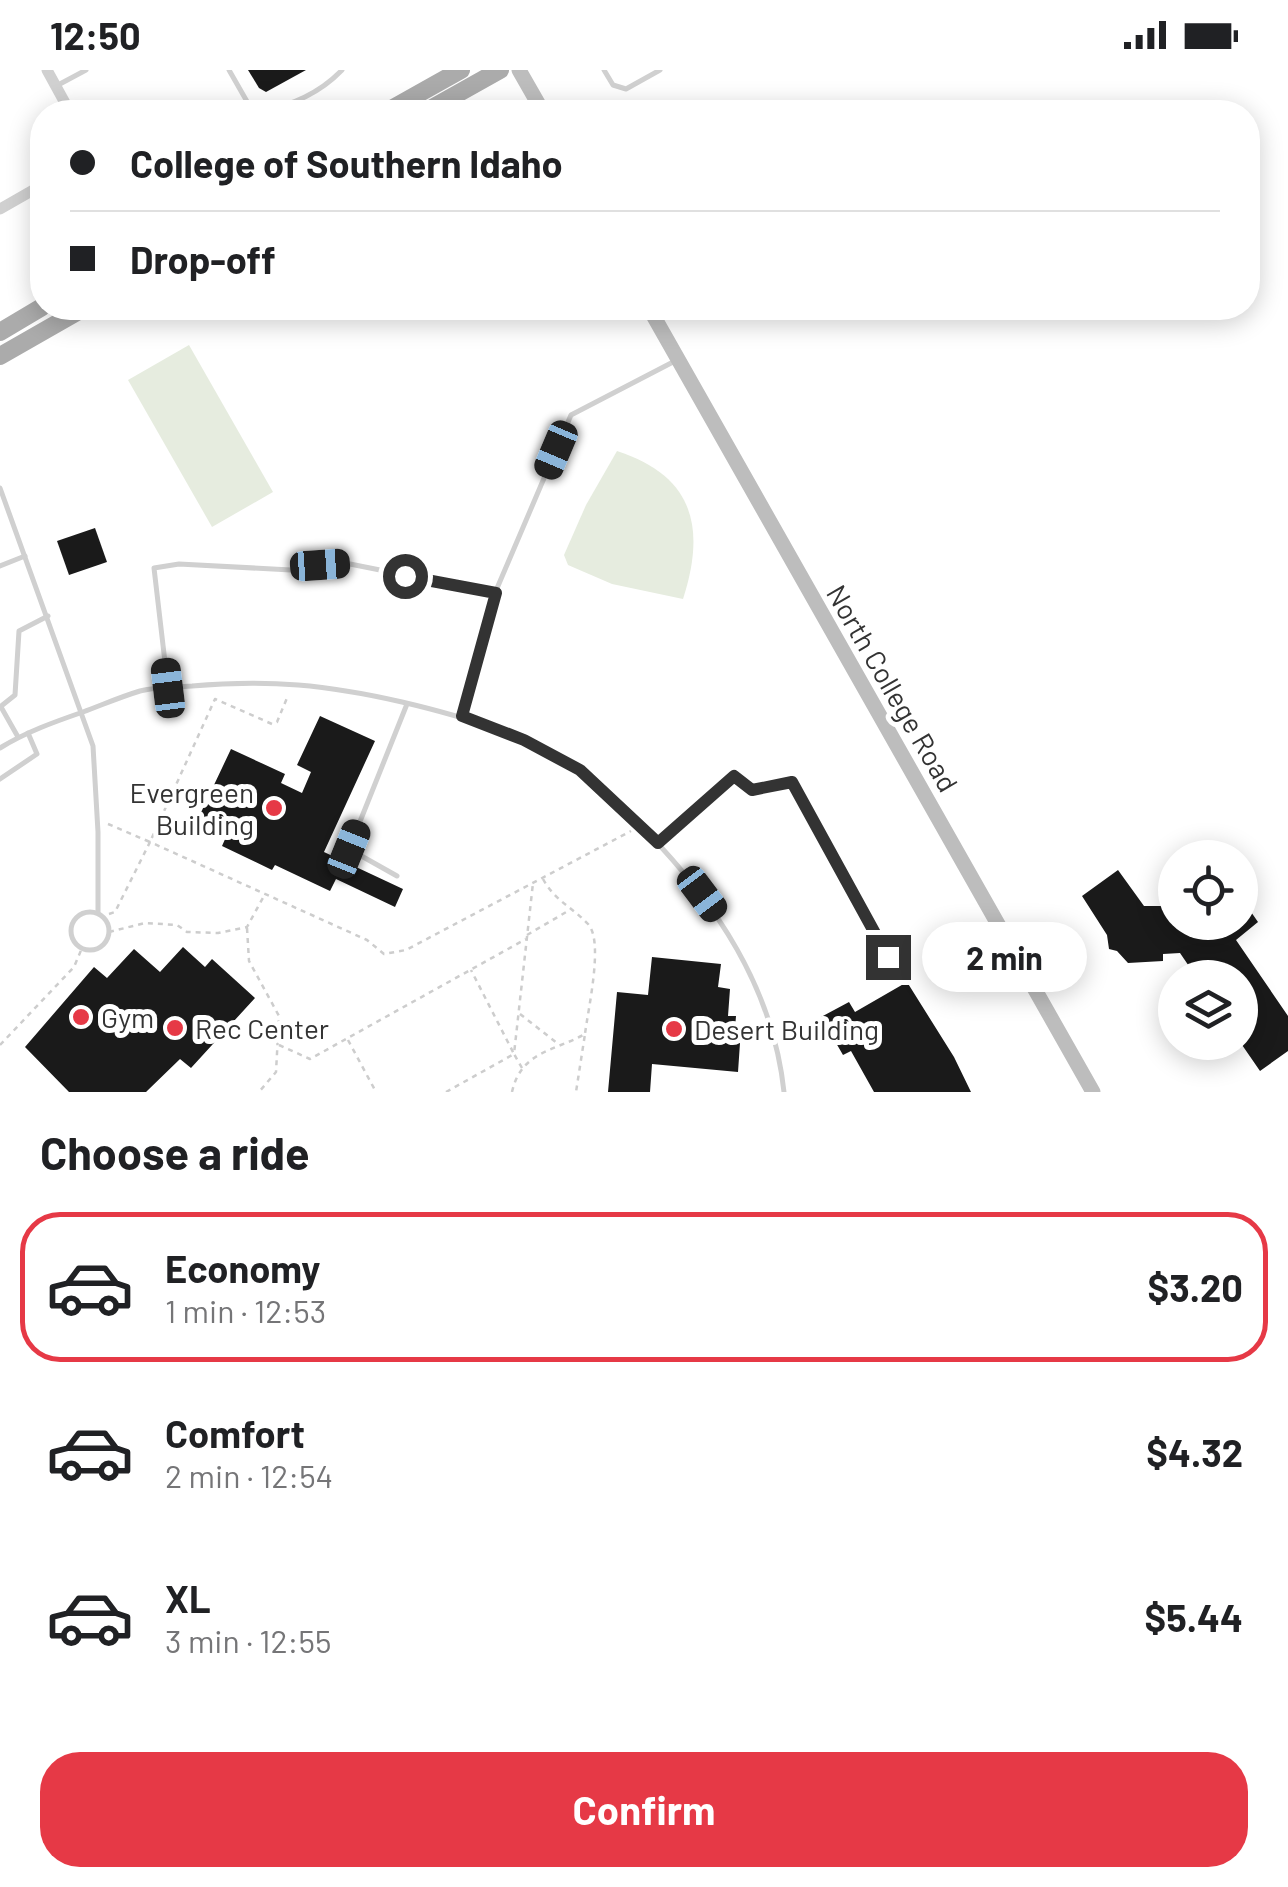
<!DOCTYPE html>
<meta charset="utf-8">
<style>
body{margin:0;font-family:Barlow,sans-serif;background:#f6f6f6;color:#202124;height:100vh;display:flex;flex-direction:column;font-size:38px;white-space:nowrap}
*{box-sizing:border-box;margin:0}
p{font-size:32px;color:#757577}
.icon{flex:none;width:55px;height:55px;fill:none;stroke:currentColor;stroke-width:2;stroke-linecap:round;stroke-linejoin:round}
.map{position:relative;height:1022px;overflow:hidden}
.drawer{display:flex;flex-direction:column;background:#fff;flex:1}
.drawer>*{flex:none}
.top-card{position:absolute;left:30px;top:30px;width:1230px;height:220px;border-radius:40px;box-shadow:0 5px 25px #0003;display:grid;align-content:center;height:220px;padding:0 40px;background:#fff}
.tools{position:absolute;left:1158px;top:770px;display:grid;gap:20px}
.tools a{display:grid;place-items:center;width:100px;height:100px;border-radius:50%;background:#fff;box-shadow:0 5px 25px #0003;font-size:50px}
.end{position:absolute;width:45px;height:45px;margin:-22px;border:12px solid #333;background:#fff;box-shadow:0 0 0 5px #fff}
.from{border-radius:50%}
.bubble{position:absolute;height:70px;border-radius:35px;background:#fff;box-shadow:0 5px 25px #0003;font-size:32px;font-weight:700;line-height:70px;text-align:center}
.car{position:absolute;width:30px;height:60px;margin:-30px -15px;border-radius:12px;box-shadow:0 0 8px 2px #0007;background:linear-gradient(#222 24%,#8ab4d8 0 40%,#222 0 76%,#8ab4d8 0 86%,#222 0)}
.top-card b{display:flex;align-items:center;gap:35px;height:95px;font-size:38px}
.top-card b+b{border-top:2px solid #e0e0e0}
.top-card i{width:25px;height:25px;background:#202124}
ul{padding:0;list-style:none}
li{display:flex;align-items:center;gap:30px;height:150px;margin:0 20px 15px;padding:0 20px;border:5px solid transparent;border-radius:40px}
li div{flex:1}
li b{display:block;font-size:38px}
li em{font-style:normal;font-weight:700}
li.selected{border-color:#e63946}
li>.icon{width:90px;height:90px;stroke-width:1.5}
h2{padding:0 40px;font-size:45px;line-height:120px}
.primary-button{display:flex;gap:20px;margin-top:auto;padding:20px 40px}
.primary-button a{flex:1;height:115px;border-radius:40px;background:#e63946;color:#fff;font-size:40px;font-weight:700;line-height:115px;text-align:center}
.status{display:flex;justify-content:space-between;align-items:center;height:70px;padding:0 50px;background:#fff;direction:ltr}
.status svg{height:28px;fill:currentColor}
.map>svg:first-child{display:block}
.green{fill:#e6ecdf}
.building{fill:#1a1a1a}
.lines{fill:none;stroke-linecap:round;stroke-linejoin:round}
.path{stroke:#cdcdcd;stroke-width:2.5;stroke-dasharray:5 5;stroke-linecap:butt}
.lane{stroke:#d0d0d0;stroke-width:5}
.street{stroke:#d0d0d0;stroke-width:11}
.secondary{stroke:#bdbdbd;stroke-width:15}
.primary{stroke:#ababab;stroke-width:18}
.route{stroke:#333;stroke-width:12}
.poi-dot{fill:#e63946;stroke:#fff;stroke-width:4}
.labels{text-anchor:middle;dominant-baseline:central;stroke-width:10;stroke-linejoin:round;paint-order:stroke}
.street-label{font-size:28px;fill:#333;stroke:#fff}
.poi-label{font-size:28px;fill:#333;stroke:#fff;text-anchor:start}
</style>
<div class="status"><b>12:50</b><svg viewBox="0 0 49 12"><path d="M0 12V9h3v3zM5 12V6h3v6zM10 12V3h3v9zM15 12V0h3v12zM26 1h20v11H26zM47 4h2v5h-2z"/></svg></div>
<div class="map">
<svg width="1288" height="1022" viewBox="0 0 1288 1022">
<rect width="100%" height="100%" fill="#fff"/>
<g class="green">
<path d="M 189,275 L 273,422 L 212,457 L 128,310 Z"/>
<path d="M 617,381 C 694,406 706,458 683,529 L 612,514 L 568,495 L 564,485 L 586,435 Z"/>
</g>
<g class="building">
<path d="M 248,0 L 306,0 L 266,22 L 259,18 Z"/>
<path d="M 95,458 L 107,492 L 69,505 L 57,471 Z"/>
<path d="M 320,646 L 375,671 L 324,782 L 403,819 L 395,837 L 336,809 L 330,821 L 275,795 L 272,800 L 222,776 L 226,767 L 196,753 L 231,679 L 285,704 L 281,713 L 302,723 L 311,702 L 297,695 Z"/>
<path d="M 1118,800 L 1144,836 L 1166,836 L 1175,830 L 1175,852 L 1240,852 L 1240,826 L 1258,852 L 1236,870 L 1288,946 L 1288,981 L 1260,1001 L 1240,972 L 1240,908 L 1197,908 L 1180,883 L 1163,884 L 1163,891 L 1128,893 L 1117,881 L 1109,879 L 1107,865 L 1082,826 Z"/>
<path d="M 183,877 L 205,897 L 212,889 L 255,928 L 191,998 L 180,989 L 146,1022 L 69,1022 L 25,977 L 94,897 L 107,908 L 134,879 L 160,902 Z"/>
<path d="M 652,887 L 721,894 L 718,917 L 730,919 L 728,946 L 736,946 L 734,972 L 740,973 L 738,1002 L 652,994 L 650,1022 L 608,1022 L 617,922 L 648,925 Z"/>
<path d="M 907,912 L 954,987 L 971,1022 L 874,1022 L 851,981 L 843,985 L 821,947 L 849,932 L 855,942 Z"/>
</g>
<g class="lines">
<g class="path">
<path d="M 468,42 L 480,38 L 511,42"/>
<path d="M 97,243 L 106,238"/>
<path d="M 108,754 L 150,772 L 215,629 L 272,654 L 277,652 L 287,628"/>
<path d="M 543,809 C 555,831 572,837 588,854 C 604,871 588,939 585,964"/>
<path d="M 109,844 L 115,842 L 150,772 L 367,870 L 384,884 L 406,880 L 631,761"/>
<path d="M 247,858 L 249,891 L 279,946 L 276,1002 L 259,1022"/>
<path d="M 109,862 L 145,853 L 177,855 L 187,862 L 218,863 L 247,857 L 265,824"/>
<path d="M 527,865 L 568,841"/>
<path d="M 520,944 L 557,973"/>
<path d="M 348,970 L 376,1022"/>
<path d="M 0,975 L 74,897 L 82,878"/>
<path d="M 279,975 L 310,989 L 526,869"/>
<path d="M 522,998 L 514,984 L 533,813"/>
<path d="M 446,1022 L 514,984 L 471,900"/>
<path d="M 512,1022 C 521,981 555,981 585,964 L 576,1022"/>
</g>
<g class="lane">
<path d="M 229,0 L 253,42"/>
<path d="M 604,0 L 613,15 L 626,19 L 660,0"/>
<path d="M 58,15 L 86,0"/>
<path d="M 259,42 C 290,36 320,23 342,0"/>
<path d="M 0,418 L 93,676 L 98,762 L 98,843"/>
<path d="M 0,496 L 25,486"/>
<path d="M 495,523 L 571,345 L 675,291"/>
<path d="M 168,618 L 154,498 L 179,494 L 291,500 L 345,493 L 495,523 L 463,646"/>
<path d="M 0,637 L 15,625 L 19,561 L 48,546"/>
<path d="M 1,637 L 18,667"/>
<path d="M 0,678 C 26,662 54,652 83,642 C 102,635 120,627 140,621 C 156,617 175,617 192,616 C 269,609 328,615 402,632 C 466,647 529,666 584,703 C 607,719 626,740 645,760 C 716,833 773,918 784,1022"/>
<path d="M 0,709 L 37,684 L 28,663"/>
<path d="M 658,773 L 734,706 L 752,720 L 792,712 L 887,887"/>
<path d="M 397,806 L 349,779 L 407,634"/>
<circle cx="90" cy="861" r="19"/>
</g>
<g class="street">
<path d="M 47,0 L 70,42"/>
<path d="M 0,139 L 42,115"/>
</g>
<g class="secondary">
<path d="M 519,0 L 543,42"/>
<path d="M 649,238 L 1093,1022"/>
</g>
<g class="primary">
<path d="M 386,42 L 461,0"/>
<path d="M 425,42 L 500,0"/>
<path d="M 0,262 L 42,237"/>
<path d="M 0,286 L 84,238"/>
</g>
</g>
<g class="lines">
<path class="route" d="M 405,506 L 496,523 L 462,646 L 524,670 L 580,700 L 658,773 L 734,706 L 752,720 L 792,712 L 888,887"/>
</g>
<g class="poi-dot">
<circle cx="274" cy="738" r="10"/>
<circle cx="81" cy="947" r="10"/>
<circle cx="175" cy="958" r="10"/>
<circle cx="674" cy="959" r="10"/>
</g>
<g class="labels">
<g class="street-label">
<text transform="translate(893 618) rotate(60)">North College Road</text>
</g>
<g class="poi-label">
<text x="254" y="722" text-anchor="end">Evergreen<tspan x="254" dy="32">Building</tspan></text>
<text x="101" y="947">Gym</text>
<text x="195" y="958">Rec Center</text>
<text x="694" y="959">Desert Building</text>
</g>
</g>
</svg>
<div class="tools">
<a><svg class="icon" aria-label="locate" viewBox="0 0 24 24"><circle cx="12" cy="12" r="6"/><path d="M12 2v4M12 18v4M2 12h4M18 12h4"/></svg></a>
<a><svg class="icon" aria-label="layers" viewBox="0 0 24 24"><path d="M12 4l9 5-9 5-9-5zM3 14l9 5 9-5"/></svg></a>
</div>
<i class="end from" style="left:405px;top:506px"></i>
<i class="end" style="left:888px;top:887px"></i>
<div class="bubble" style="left:922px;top:852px;width:165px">2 min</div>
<i class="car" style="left:556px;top:380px;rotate:203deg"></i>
<i class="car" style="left:320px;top:495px;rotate:86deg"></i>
<i class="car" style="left:168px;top:618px;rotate:353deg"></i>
<i class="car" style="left:349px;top:779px;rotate:22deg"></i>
<i class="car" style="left:702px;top:824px;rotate:143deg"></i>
<div class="top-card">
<b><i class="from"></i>College of Southern Idaho</b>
<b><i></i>Drop-off</b>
</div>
</div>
<section class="drawer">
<h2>Choose a ride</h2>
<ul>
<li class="selected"><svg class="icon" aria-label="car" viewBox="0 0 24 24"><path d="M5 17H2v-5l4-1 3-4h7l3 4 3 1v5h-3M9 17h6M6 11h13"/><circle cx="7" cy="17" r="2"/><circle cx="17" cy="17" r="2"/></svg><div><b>Economy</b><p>1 min · 12:53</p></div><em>$3.20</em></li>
<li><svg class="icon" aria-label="car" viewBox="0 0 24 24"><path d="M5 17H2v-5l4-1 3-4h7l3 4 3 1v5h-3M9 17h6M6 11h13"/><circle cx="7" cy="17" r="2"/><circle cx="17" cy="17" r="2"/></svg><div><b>Comfort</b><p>2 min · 12:54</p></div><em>$4.32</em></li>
<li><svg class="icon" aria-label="car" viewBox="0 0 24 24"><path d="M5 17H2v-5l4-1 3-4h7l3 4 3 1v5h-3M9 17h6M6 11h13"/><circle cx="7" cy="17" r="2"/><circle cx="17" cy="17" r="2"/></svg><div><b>XL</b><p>3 min · 12:55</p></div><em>$5.44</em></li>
</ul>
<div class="primary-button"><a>Confirm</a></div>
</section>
